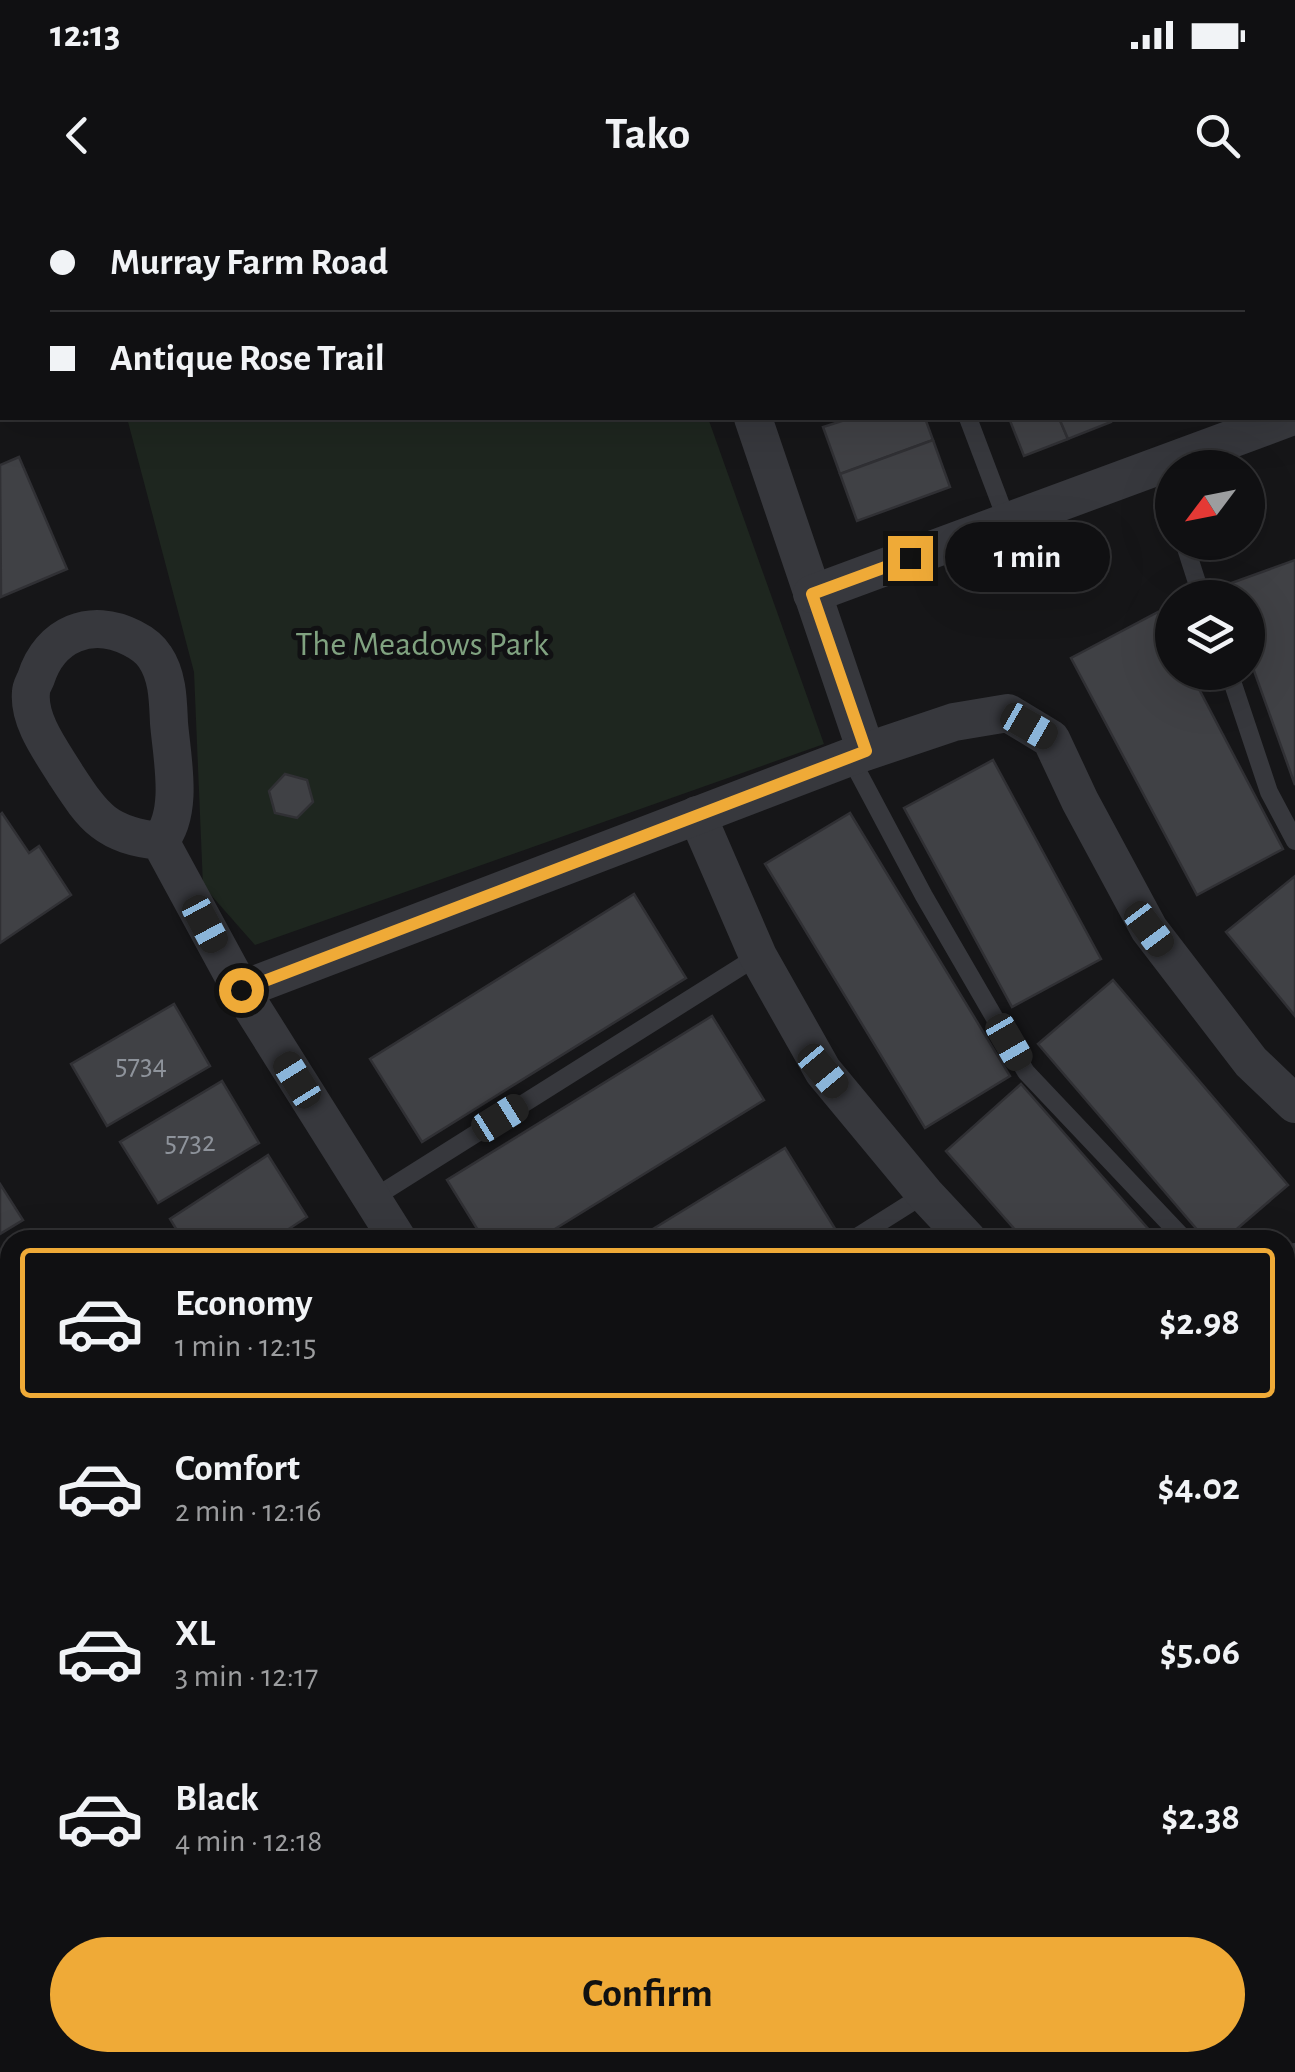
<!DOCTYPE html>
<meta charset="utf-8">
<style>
body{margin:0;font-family:"Alegreya Sans",sans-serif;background:#19191b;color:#f1f3f6;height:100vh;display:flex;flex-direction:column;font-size:38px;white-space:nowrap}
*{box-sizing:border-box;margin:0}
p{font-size:32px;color:#9c9d9f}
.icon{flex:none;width:55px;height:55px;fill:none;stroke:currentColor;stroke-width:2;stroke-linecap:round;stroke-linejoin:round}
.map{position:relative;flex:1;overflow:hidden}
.side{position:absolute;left:0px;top:1030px;width:1295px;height:842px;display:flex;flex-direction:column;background:#101012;border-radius:30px 30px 0 0;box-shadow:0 10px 40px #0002,0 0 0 2px #303032}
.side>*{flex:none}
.hud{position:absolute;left:0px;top:0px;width:1295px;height:220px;box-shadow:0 10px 40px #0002,0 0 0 2px #303032;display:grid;align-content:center;height:220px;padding:0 50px;background:#101012}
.needle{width:65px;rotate:238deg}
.tools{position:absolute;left:1155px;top:250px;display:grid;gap:20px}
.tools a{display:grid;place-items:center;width:110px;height:110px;border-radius:50%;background:#101012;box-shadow:0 10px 40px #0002,0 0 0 2px #303032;font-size:50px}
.end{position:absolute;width:45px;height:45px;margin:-22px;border:12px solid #efaa37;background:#111;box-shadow:0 0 0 5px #111}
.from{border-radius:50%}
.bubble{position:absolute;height:70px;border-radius:35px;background:#101012;box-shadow:0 10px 40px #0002,0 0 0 2px #303032;font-size:32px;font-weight:700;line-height:70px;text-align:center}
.car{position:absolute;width:30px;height:60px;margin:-30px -15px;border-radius:12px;box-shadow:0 0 8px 2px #0007;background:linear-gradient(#222 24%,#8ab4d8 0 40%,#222 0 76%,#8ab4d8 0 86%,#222 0)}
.hud b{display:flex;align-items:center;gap:35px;height:95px;font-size:38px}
.hud b+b{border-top:2px solid #303032}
.hud i{width:25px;height:25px;background:#f1f3f6}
ul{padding:18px 0 0;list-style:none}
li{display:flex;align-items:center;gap:30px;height:150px;margin:0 20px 15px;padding:0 30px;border:5px solid transparent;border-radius:10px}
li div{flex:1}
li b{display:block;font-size:38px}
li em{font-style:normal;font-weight:700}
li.current{border-color:#efaa37}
li>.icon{width:90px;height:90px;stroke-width:1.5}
.primary-button{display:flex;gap:20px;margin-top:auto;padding:20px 50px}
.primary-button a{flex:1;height:115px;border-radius:60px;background:#efaa37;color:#111;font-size:40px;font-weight:700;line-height:115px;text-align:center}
.status{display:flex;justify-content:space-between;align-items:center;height:70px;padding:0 50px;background:#101012;direction:ltr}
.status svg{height:28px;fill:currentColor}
header{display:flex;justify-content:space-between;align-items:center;height:130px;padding:0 50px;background:#101012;font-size:45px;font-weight:700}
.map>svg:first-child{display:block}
.green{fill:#1e261f}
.building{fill:#404145;stroke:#303034;stroke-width:2.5}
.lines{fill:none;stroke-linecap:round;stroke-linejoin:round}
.lane{stroke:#37383d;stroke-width:18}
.street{stroke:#37383d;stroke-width:38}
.secondary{stroke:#45474d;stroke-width:52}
.route{stroke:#efaa37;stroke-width:12}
.labels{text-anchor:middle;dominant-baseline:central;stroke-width:10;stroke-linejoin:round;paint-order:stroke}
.number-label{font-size:30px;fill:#8e939b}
.park-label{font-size:35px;fill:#80a280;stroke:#111113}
</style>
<div class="status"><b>12:13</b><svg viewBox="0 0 49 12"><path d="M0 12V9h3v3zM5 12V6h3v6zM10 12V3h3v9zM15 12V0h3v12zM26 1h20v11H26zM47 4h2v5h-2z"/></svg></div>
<header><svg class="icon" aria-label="back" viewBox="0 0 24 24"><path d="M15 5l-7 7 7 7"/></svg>Tako<svg class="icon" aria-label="search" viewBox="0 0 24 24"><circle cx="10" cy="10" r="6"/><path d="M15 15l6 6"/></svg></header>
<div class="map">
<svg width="1295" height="1872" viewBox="0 0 1295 1872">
<rect width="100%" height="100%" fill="#161618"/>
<path class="green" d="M 127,218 L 708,218 L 824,544 L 255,745 L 203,686 L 194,472 Z"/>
<g class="building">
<path d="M 851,218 L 925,218 L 933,240 L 840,274 L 823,227 Z"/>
<path d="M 1009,218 L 1059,218 L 1068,239 L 1024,256 Z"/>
<path d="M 1059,218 L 1110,218 L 1111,222 L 1068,239 Z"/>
<path d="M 933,240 L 950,287 L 857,321 L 840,274 Z"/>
<path d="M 19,257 L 67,369 L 1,397 L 0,265 Z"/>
<path d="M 1295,360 L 1295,585 L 1248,454 L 1248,398 L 1227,398 L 1223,386 Z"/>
<path d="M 1158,412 L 1172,440 L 1172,472 L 1190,472 L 1283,649 L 1197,695 L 1071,458 Z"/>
<path d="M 993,560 L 1101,759 L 1012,807 L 904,608 Z"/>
<path d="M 285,574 L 307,580 L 313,602 L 297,618 L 275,613 L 269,591 Z"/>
<path d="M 2,613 L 29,653 L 39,646 L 71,695 L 0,743 L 0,615 Z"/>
<path d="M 850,613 L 1010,876 L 925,928 L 765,664 Z"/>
<path d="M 1295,676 L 1295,816 L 1226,732 Z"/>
<path d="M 634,694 L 686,778 L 422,942 L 370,859 Z"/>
<path d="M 1113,780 L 1288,985 L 1224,1040 L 1206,1040 L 1038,844 Z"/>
<path d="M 174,804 L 210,866 L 107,926 L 71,864 Z"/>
<path d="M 712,816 L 764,900 L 537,1040 L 484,1040 L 447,980 Z"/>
<path d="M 222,881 L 259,943 L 158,1003 L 120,942 Z"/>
<path d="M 1021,884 L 1158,1040 L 1024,1040 L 946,951 Z"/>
<path d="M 785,948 L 837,1032 L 825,1040 L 635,1040 Z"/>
<path d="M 268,955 L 307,1017 L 272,1040 L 183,1040 L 170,1019 Z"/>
<path d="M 0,984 L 23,1020 L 0,1034 Z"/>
<path d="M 10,1054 L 10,1136 L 0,1142 L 0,1060 Z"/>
<path d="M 1286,1150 L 1295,1159 L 1295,1293 L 1285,1283 Z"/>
<path d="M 10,1425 L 10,1505 L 0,1511 L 0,1431 Z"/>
<path d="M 1285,1488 L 1295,1505 L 1295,1529 L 1285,1535 Z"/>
<path d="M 10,1526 L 10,1607 L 5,1610 L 0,1603 L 0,1533 Z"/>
<path d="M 1295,1558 L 1295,1698 L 1285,1682 L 1285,1564 Z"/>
<path d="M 0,1785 L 10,1801 L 10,1807 L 0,1813 Z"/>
<path d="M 10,1846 L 10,1862 L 81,1862 L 84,1872 L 0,1872 L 0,1850 Z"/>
<path d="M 158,1862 L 245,1862 L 251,1872 L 142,1872 Z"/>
<path d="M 701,1862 L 835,1862 L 836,1864 L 822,1872 L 703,1872 L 698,1864 Z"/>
<path d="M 1039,1862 L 1223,1862 L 1208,1872 L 1024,1872 Z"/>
<path d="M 439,1863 L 441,1862 L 568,1863 L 554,1872 L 445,1872 Z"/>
</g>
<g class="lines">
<g class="lane">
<path d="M 1292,11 L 1295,10"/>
<path d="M 968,218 L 1007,321"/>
<path d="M 1159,265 L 1172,307"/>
<path d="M 1184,342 L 1202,398"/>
<path d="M 1229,472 L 1269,592 L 1295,641"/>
<path d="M 850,557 L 924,696 L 1026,872 L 1185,1040"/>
<path d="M 372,999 L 758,756"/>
<path d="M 852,1040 L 925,994"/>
<path d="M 1285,1135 L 1295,1143"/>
<path d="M 1285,1844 L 1295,1838"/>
<path d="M 1240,1872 L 1256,1862"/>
</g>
<g class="street">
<path d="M 679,0 L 680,2"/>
<path d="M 753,218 L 866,551"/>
<path d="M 812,394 L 1288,218"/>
<path d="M 697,615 L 758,756 L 823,871 L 925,994 L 968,1040"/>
<path d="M 160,641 C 106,635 94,618 66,575 C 52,552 28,521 31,492 C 31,487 34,483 36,478 C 50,434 91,417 132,438 C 140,442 150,449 155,457 C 168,476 168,501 169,523 C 172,559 184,612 160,641 L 241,790 L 398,1040"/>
<path d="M 241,790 L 850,557 L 954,522 L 1008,513 L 1051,539 L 1080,601 L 1149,729 L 1251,862 L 1295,904"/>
<path d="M 1285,1073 L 1295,1062"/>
<path d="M 0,1274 L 10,1285"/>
<path d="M 1285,1363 L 1295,1372"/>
<path d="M 1285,1725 L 1295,1741"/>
<path d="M 330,1862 L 331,1872"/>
<path d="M 374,1862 L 379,1872"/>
<path d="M 914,1862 L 920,1872"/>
</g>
<g class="secondary">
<path d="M 268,2 L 276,0"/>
<path d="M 0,95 L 2,94"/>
</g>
</g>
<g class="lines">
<path class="route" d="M 241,790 L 866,551 L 812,394 L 910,358"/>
</g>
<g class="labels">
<g class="number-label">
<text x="141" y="865">5734</text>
<text x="190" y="942">5732</text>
</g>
<g class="park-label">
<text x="422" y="444">The Meadows Park</text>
</g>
</g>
</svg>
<div class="tools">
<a><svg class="needle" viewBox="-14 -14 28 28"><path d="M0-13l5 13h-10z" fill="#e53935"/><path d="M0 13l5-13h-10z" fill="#9c9d9f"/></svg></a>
<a><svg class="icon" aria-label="layers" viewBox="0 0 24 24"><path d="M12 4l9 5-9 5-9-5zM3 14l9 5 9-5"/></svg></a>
</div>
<i class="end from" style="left:241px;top:790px"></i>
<i class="end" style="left:910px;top:358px"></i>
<div class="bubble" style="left:945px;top:322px;width:165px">1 min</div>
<i class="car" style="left:1029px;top:526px;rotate:120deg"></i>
<i class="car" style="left:205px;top:724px;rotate:152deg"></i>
<i class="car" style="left:1149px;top:729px;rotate:143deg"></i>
<i class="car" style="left:1009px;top:842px;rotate:150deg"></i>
<i class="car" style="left:823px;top:871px;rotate:140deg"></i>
<i class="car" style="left:297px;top:880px;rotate:328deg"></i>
<i class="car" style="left:500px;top:918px;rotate:58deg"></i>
<div class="hud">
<b><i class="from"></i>Murray Farm Road</b>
<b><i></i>Antique Rose Trail</b>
</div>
<section class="side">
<ul>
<li class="current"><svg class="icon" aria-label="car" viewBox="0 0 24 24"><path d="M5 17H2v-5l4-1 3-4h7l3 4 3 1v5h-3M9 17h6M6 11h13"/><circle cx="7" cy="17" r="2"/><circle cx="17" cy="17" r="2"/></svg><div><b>Economy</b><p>1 min · 12:15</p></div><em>$2.98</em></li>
<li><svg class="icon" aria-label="car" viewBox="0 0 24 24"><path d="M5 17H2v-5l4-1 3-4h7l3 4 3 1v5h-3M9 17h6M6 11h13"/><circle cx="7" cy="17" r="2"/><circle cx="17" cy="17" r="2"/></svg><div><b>Comfort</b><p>2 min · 12:16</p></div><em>$4.02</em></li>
<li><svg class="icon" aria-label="car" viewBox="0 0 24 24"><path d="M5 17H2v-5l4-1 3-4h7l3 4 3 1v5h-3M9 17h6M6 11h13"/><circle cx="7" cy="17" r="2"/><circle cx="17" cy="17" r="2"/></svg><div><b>XL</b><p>3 min · 12:17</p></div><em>$5.06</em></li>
<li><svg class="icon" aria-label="car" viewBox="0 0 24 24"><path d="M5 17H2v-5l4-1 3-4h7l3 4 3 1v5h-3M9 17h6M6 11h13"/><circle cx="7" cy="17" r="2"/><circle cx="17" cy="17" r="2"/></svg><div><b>Black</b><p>4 min · 12:18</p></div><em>$2.38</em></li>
</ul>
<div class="primary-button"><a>Confirm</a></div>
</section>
</div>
